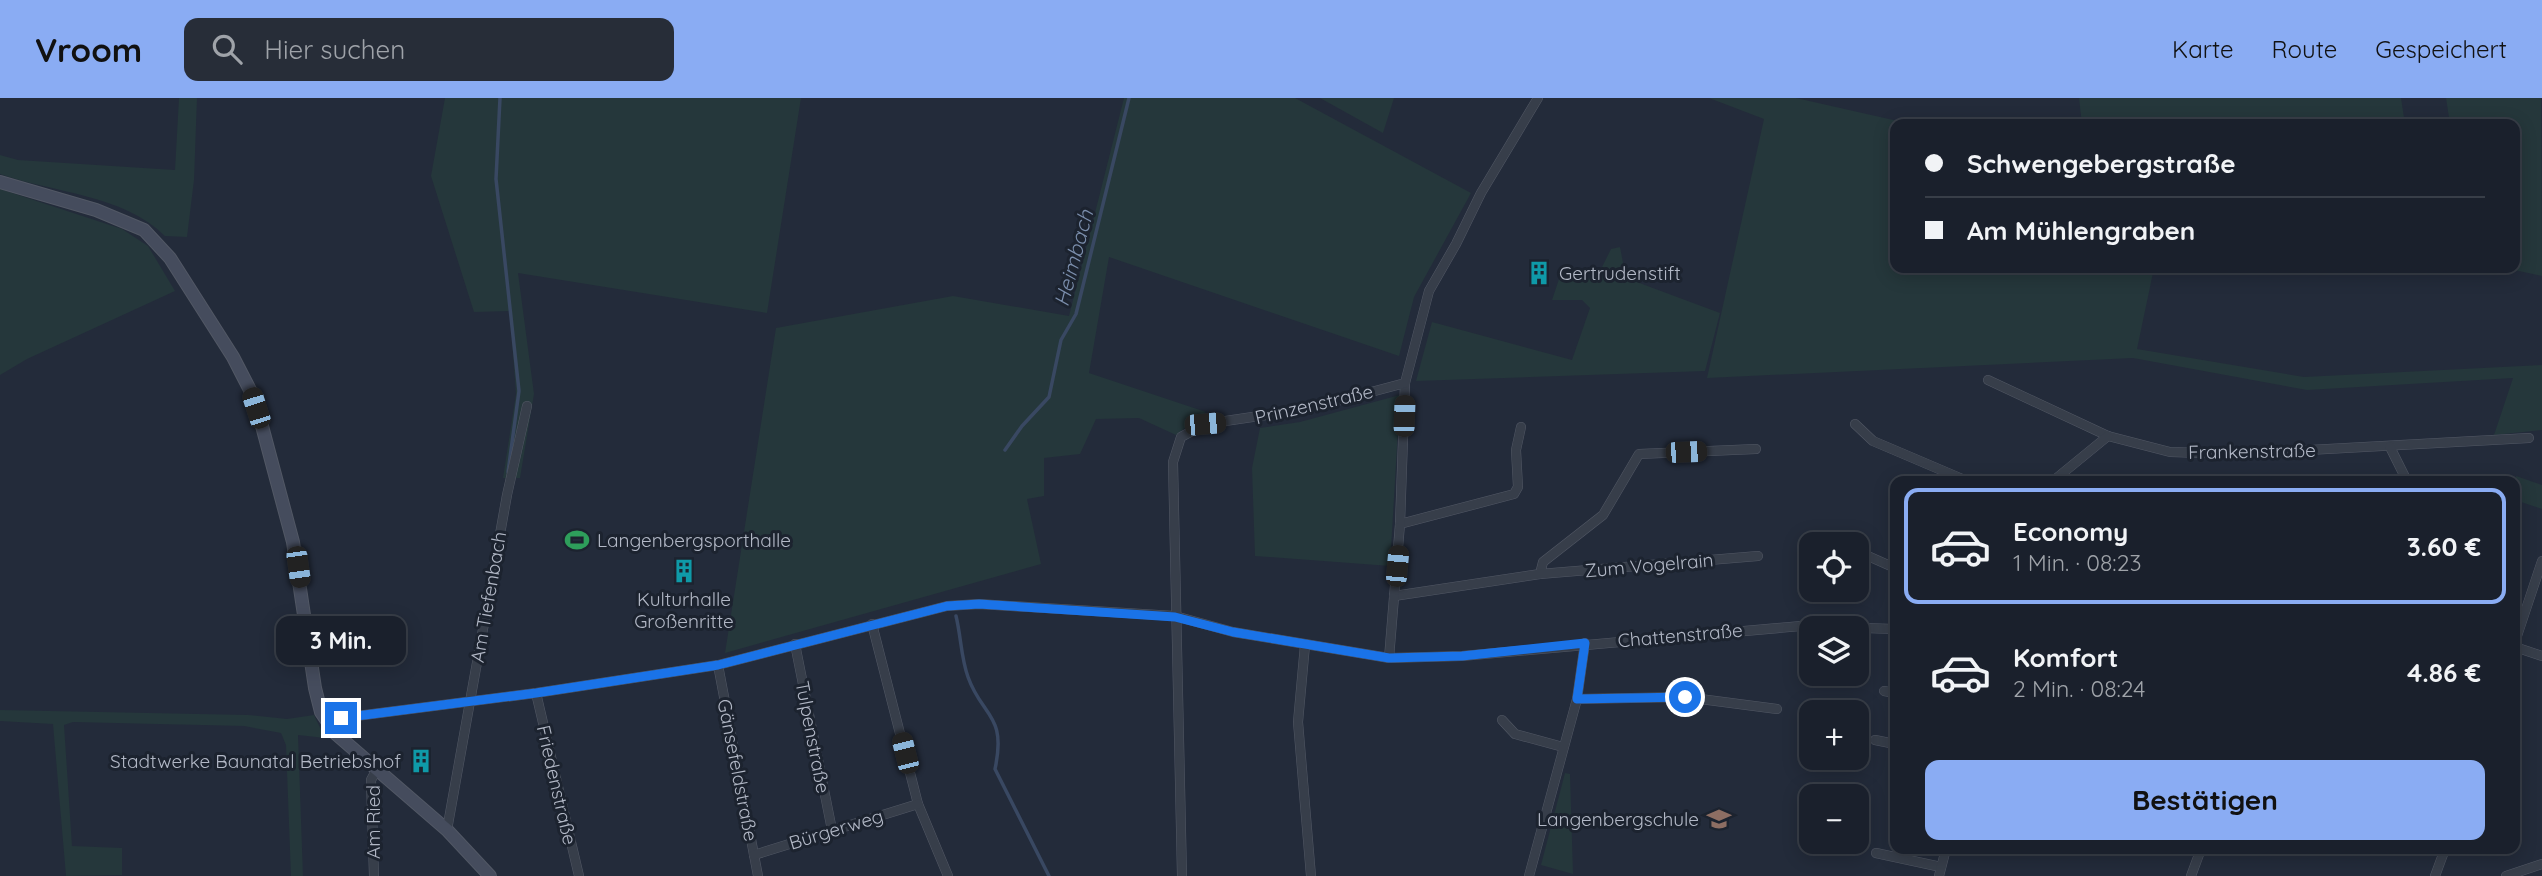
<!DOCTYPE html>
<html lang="de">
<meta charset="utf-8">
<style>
body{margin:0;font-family:Quicksand,sans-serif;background:#272d38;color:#f1f3f6;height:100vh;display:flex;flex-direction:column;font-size:26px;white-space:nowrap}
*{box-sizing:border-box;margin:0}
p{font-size:23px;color:#9fa3a9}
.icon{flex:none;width:38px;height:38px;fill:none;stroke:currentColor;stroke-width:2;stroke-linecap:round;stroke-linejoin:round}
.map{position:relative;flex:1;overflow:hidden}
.sheet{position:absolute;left:1890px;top:378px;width:630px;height:378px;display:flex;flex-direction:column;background:#1a202c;border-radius:14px;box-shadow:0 4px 18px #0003,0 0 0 2px #383e48}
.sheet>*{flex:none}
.top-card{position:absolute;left:1890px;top:21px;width:630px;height:154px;border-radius:14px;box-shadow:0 4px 18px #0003,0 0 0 2px #383e48;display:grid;align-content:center;height:154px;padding:0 35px;background:#1a202c}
.tools{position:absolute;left:1799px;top:434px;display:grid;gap:14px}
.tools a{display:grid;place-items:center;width:70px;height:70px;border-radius:14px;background:#1a202c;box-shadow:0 4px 18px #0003,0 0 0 2px #383e48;font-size:35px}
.end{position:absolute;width:32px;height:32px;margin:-16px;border:9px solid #1a73e8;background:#fff;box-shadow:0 0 0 4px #fff}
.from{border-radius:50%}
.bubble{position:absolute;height:49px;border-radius:14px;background:#1a202c;box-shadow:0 4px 18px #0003,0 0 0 2px #383e48;font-size:23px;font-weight:700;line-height:49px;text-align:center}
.car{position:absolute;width:21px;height:42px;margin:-21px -10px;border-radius:9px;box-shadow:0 0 5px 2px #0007;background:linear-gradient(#222 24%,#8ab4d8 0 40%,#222 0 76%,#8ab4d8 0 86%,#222 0)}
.top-card b{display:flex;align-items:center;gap:24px;height:66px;font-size:26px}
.top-card b+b{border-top:2px solid #383e48}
.top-card i{width:18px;height:18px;background:#f1f3f6}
ul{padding:12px 0 0;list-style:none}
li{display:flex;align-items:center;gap:21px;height:116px;margin:0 14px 10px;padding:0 21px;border:4px solid transparent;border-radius:14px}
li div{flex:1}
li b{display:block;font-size:26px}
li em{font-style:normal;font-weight:700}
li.active{border-color:#8aacf3}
li>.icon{width:63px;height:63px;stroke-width:1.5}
.action{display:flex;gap:14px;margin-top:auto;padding:14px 35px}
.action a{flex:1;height:80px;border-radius:14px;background:#8aacf3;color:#111;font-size:28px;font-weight:700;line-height:80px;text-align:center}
header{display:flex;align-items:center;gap:42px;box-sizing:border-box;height:98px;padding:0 35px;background:#8aacf3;color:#111}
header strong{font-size:33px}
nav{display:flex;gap:38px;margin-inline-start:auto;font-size:24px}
.search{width:490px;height:63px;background:#272d38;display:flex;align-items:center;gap:18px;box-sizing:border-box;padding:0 24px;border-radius:14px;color:#9fa3a9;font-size:26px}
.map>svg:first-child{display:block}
.green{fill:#25373b}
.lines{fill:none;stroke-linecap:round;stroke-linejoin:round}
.stream{stroke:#394862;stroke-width:3.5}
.minor-casing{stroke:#525865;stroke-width:10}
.secondary-casing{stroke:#525865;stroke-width:14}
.minor{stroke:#373e4a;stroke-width:9}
.secondary{stroke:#454c5d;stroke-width:12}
.route{stroke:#1a73e8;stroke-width:9}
.labels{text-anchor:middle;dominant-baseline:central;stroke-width:6;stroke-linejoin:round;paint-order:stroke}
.poi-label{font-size:19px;fill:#b2b8c6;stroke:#1c232f;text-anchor:start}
.street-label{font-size:19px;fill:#b2b8c6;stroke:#1c232f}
.water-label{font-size:21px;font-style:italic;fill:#7b8eac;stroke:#1c232f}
</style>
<header>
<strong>Vroom</strong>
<div class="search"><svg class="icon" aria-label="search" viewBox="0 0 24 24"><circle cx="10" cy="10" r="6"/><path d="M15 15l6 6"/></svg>Hier suchen</div>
<nav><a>Karte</a><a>Route</a><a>Gespeichert</a></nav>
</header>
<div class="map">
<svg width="2542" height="778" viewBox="0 0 2542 778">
<rect width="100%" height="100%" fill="#232b3a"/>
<g class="green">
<path d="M 179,0 L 197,0 L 194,82 L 187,139 L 165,138 C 122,96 54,95 0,76 L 0,57 L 18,62 L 175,72 Z"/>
<path d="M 445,0 L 801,0 L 767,215 L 518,175 L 534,296 L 520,380 L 503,380 L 516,296 L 510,213 L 474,214 L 431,78 Z"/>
<path d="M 1124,0 L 1295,0 L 1471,95 L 1414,199 L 1399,258 L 1109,159 L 1089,275 L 1206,314 L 1176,337 L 1139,320 L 1096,321 L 1080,356 L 1044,360 L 1044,398 L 1027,401 L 1041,466 L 725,555 L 776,230 L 953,198 L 1069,218 Z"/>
<path d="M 1320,0 L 1394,0 L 1383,35 Z"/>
<path d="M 1709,0 L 1796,0 L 1911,26 L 1895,26 L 1895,170 L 2154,170 L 2137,251 L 2304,279 L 2542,267 L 2542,332 L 2494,337 L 2513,280 L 2307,292 L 2133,260 L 1707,280 L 1764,21 Z"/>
<path d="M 2079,0 L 2401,0 L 2405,26 L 2082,26 Z"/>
<path d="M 2446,0 L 2541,0 L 2542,178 L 2505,170 L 2515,170 L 2515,26 L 2450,26 Z"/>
<path d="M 0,91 L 122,131 L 148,148 L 175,193 L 27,261 L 0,277 Z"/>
<path d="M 1620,149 L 1626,180 L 1720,215 L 1705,273 L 1416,283 L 1432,224 L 1572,262 L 1590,210 L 1582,202 L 1552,202 L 1563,169 L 1595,183 L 1611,151 Z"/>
<path d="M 1400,297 L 1390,468 L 1255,458 L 1252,370 L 1260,330 L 1300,324 Z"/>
<path d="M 2516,378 L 2542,387 L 2542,411 L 2515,402 Z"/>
<path d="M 0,612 L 248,617 L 287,621 L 314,617 L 325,640 L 298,637 L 303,778 L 291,778 L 286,647 L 281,635 L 244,628 L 73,624 L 64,627 L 72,748 L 122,750 L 122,777 L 66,778 L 53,626 L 0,623 Z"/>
<path d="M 1565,675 L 1570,676 L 1573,776 L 1541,767 Z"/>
</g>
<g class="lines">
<g class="stream">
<path d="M 500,0 L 496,81 L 519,293 L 508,374"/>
<path d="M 1005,352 L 1022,328 L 1049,299 L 1061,242 L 1076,216 L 1129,0"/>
<path d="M 956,518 C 961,538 961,560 968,579 C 982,619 1007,616 995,671 L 1049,778"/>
</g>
<g class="minor-casing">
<g id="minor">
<path d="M 1988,282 L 2108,338 L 2170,354 L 2235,356 L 2529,340"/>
<path d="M 1855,326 L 1873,343 L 1967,383"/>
<path d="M 2390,349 L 2407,383"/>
<path d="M 2053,383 L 2108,338"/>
<path d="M 1400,426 L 1514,396 L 1518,389 L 1516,352 L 1521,329"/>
<path d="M 1868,458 L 1895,470"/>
<path d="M 1540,476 L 1543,464 L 1603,417 L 1639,356 L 1756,351"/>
<path d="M 1394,498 L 1540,476 L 1758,458"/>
<path d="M 872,526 L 918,706 L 948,778"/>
<path d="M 2515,544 L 2542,463"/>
<path d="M 795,546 L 832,732"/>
<path d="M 1305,547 L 1298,624 L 1311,778"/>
<path d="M 2515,549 L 2542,558"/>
<path d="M 1389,560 L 1400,426 L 1405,285"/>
<path d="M 718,567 L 758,778"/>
<path d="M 1884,593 L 1895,595"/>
<path d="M 536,595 L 579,778"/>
<path d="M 1577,601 L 1685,599 L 1777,611"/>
<path d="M 1502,622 L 1515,636 L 1563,649"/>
<path d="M 329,626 L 341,620 L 536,595 L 718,567 L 947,508 L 979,506 L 1175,518 L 1233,534 L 1389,560 L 1462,558 L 1801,528 L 1895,531"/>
<path d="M 1875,642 L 1895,646"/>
<path d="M 447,732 L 507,397 L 527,308"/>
<path d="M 1876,755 L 1941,769"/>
<path d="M 754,757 L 918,706"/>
<path d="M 374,778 L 371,682 L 377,671"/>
<path d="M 1182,778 L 1173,364 L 1181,339 L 1205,326 L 1307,311 L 1405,285 L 1429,193 L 1456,146 L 1481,95 L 1538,0"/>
<path d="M 1529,778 L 1577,601 L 1585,545"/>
<path d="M 1939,778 L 1946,751"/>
<path d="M 2191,778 L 2201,751"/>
<path d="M 2435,778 L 2445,751"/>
<path d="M 2506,778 L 2542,766"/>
</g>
</g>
<g class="secondary-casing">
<path id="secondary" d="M 0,84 L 96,112 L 144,132 L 170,160 L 233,259 L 250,292 L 262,328 L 293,444 L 315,590 L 321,614 L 336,636 L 447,732 L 490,778"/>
</g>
<use href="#minor" class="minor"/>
<use href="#secondary" class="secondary"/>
</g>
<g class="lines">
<path class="route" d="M 341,620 L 536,595 L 718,567 L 947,508 L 979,506 L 1175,519 L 1233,534 L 1389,560 L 1462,558 L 1585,545 L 1577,601 L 1685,599"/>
</g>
<defs>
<g id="building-bare" transform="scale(1.89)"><path d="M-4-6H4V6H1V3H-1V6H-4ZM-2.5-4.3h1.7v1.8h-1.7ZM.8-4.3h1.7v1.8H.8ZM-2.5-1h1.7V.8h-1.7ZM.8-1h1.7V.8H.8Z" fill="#0f9aa8" stroke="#1c232f" stroke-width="2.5" paint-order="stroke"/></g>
<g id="stadium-bare" transform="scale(1.89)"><path d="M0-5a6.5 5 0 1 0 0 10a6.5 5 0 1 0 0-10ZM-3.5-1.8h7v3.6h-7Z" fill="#2e9e5b" stroke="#1c232f" stroke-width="2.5" paint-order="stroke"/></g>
<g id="school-bare" transform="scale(1.89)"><path d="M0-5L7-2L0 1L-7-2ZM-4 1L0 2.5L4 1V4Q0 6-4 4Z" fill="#8d6e63" stroke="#1c232f" stroke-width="2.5" paint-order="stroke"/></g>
</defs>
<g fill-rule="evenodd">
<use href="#building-bare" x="1539" y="175"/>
<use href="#stadium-bare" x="577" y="442"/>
<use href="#building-bare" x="684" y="473"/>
<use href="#building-bare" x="421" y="663"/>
<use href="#school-bare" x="1719" y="721"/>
</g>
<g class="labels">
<g class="poi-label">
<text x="1559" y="175">Gertrudenstift</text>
<text x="597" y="442">Langenbergsporthalle</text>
<text x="684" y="501" text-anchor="middle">Kulturhalle<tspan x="684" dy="22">Großenritte</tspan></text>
<text x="401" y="663" text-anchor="end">Stadtwerke Baunatal Betriebshof</text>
<text x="1699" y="721" text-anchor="end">Langenbergschule</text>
</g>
<g class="street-label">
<text transform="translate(1314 306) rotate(-13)">Prinzenstraße</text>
<text transform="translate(2252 353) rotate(-1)">Frankenstraße</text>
<text transform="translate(1649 467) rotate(-5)">Zum Vogelrain</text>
<text transform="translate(488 499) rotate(-80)">Am Tiefenbach</text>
<text transform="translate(1680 537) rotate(-5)">Chattenstraße</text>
<text transform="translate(813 639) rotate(79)">Tulpenstraße</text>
<text transform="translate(738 672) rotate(79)">Gänsefeldstraße</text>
<text transform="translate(557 687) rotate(77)">Friedenstraße</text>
<text transform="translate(373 724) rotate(-90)">Am Ried</text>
<text transform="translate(836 731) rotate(-17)">Bürgerweg</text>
</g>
<g class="water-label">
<text transform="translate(1073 160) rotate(-75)">Heimbach</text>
</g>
</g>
</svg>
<div class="tools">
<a><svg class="icon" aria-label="locate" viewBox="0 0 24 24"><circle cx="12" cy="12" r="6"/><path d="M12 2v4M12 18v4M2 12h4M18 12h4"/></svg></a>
<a><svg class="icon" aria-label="layers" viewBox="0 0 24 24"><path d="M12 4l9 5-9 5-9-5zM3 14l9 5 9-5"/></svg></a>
<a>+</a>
<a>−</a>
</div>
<i class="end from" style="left:1685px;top:599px"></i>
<i class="end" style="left:341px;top:620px"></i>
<div class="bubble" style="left:276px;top:518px;width:130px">3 Min.</div>
<i class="car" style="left:256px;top:310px;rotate:342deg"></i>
<i class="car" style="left:1404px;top:318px;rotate:2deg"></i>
<i class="car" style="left:1205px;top:326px;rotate:85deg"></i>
<i class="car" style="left:1686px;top:354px;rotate:88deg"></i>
<i class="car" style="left:1397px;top:468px;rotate:5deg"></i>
<i class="car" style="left:298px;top:469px;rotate:172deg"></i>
<i class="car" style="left:905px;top:655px;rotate:346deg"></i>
<div class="top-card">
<b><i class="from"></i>Schwengebergstraße</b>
<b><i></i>Am Mühlengraben</b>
</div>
<section class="sheet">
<ul>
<li class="active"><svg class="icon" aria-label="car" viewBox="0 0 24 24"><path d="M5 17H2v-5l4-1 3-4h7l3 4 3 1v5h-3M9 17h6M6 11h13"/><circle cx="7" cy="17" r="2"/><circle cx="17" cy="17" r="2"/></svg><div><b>Economy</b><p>1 Min. · 08:23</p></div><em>3.60 €</em></li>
<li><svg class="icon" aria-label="car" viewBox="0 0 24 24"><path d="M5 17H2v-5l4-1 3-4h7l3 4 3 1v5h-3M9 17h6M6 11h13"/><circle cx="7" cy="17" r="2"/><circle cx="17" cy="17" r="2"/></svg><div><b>Komfort</b><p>2 Min. · 08:24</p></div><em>4.86 €</em></li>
</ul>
<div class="action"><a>Bestätigen</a></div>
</section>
</div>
